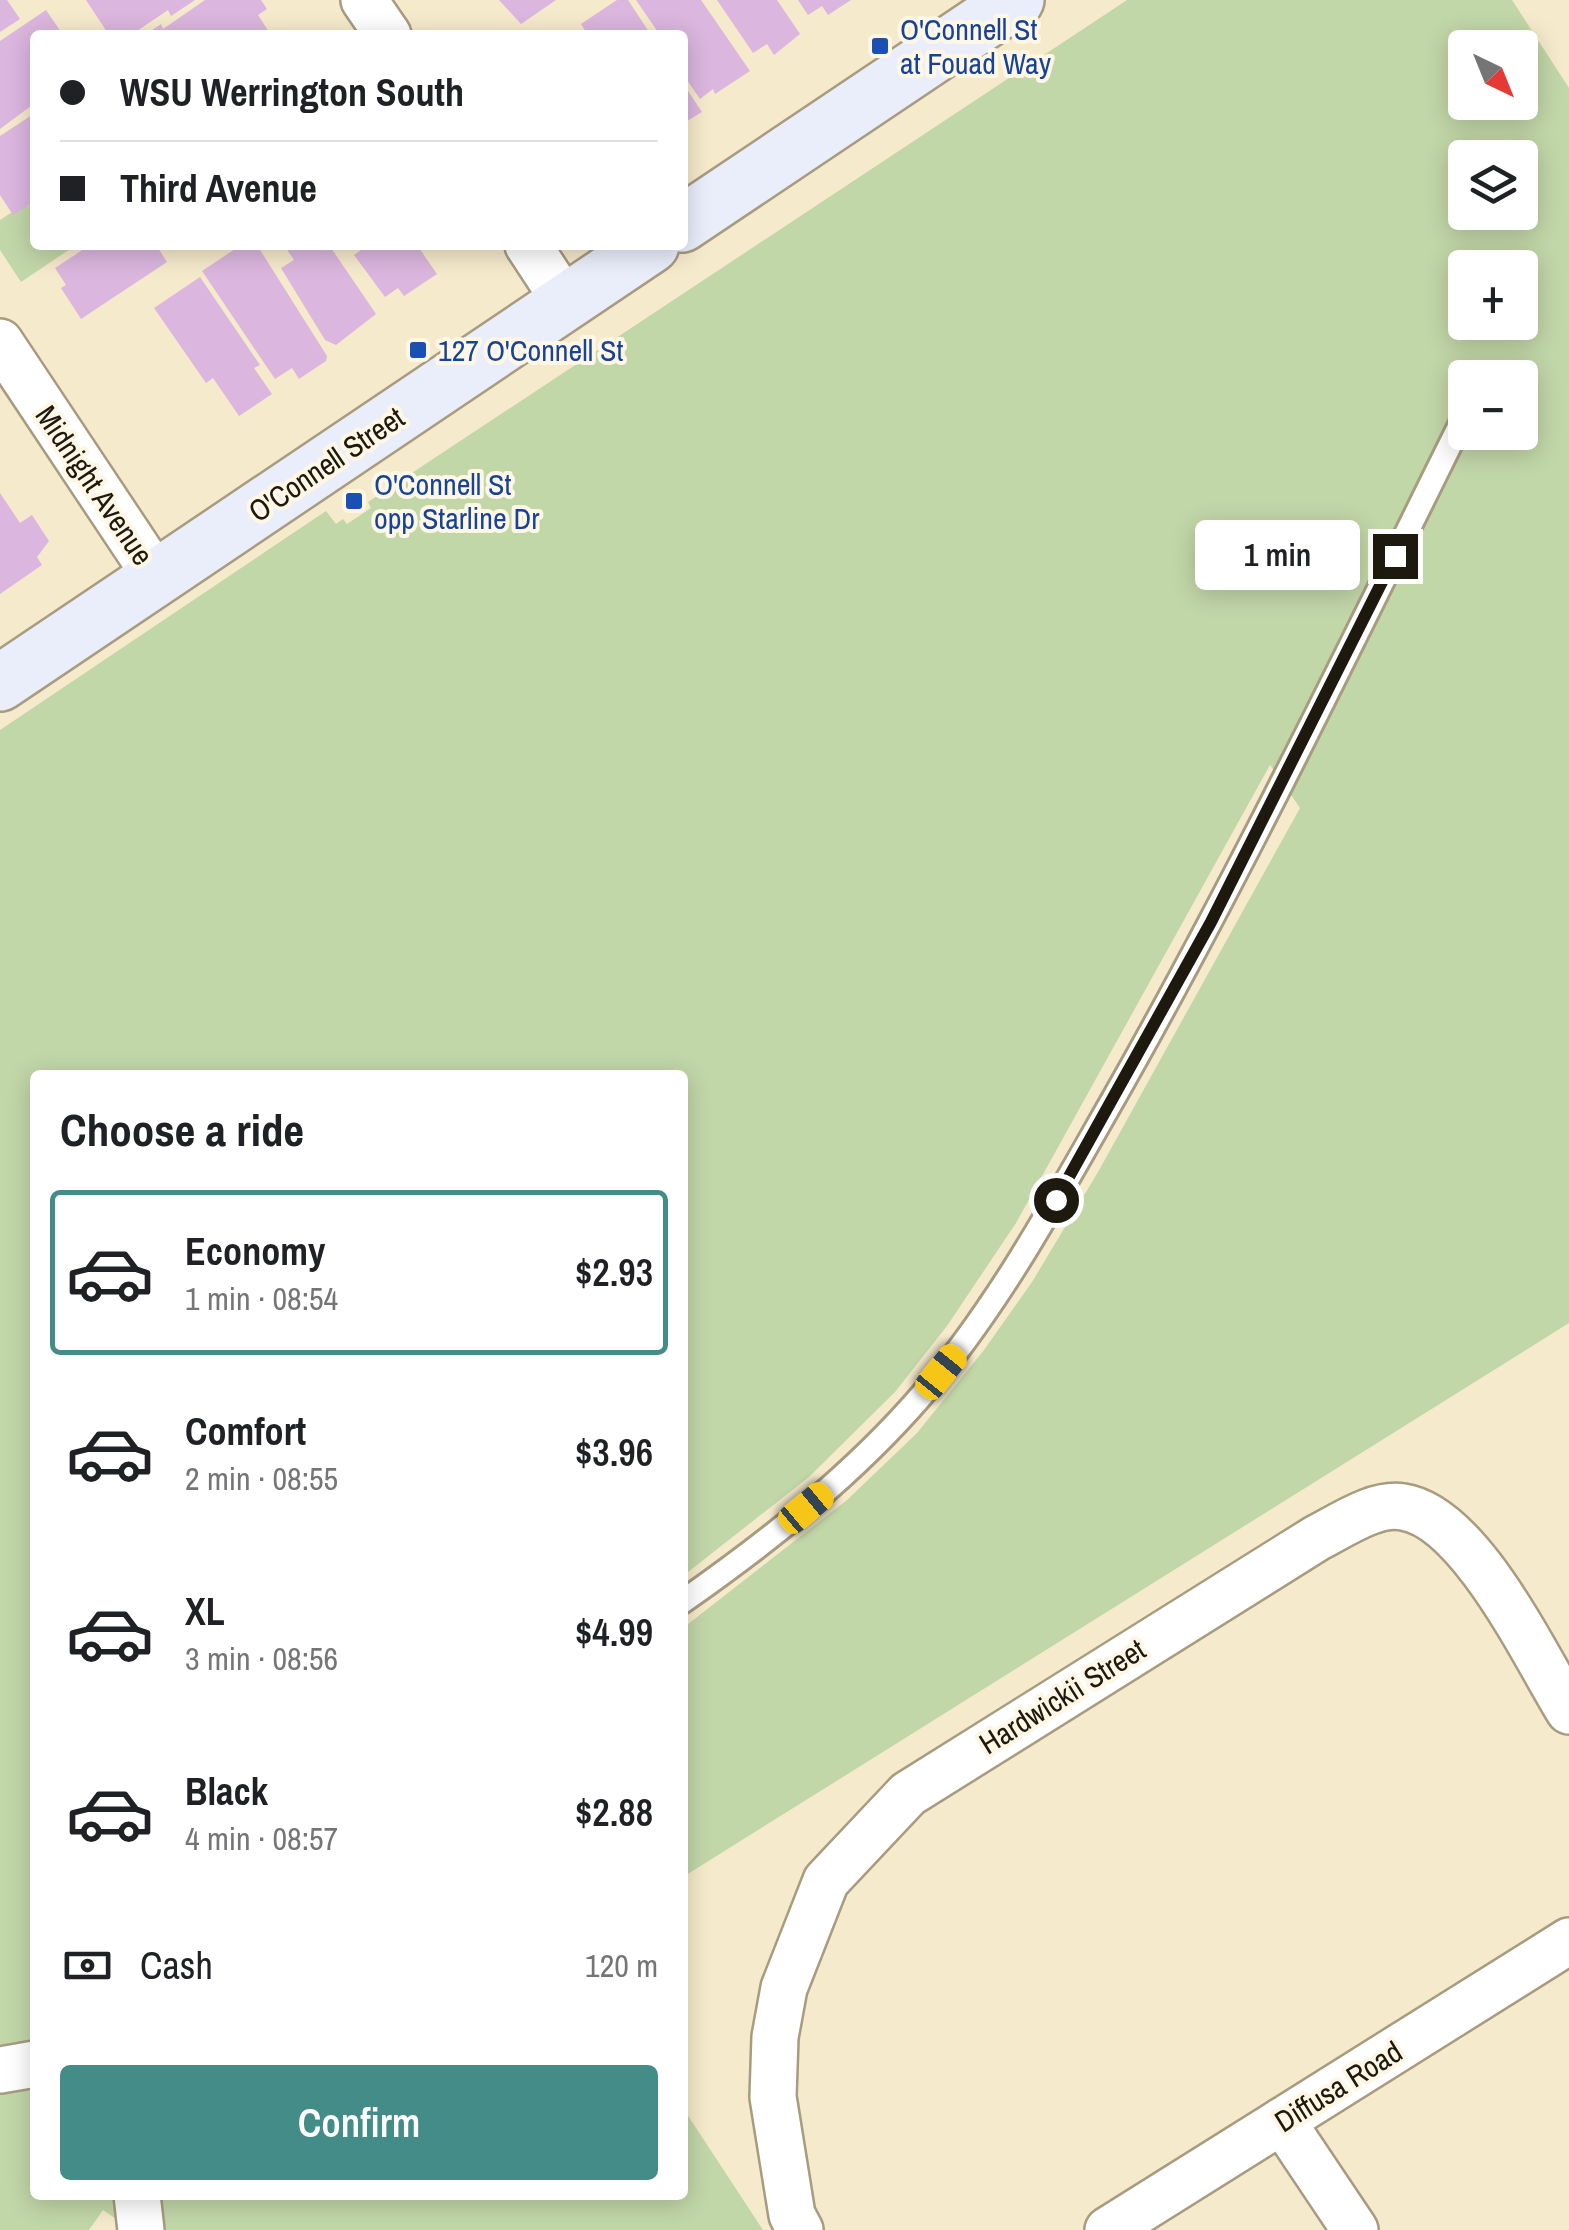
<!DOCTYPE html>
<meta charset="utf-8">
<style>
body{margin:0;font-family:"Archivo Narrow",sans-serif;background:#f2f2f2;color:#202124;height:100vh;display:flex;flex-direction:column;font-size:38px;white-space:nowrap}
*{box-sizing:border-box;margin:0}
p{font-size:32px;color:#757577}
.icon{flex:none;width:55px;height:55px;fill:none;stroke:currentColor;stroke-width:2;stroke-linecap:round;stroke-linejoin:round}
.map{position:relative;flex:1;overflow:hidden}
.drawer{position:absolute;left:30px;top:1070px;width:658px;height:1130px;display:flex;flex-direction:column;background:#fff;border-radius:10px;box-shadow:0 5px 25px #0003}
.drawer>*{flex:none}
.hud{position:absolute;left:30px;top:30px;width:658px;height:220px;border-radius:10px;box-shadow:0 5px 25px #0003;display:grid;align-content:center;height:220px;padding:0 30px;background:#fff}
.needle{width:65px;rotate:137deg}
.buttons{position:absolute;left:1448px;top:30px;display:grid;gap:20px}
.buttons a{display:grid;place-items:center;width:90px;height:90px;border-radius:10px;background:#fff;box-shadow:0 5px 25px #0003;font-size:50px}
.end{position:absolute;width:45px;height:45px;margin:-22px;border:12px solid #1e190f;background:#fff;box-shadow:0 0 0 5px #fff}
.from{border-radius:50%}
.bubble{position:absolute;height:70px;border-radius:10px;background:#fff;box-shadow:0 5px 25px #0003;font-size:32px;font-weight:600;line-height:70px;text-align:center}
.car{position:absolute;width:30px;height:60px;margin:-30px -15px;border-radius:12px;box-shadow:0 0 8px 2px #0007;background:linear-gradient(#f5c518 24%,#345 0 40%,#f5c518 0 76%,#345 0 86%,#f5c518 0)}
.hud b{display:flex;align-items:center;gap:35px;height:95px;font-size:38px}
.hud b+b{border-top:2px solid #e0e0e0}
.hud i{width:25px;height:25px;background:#202124}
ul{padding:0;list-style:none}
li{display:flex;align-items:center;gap:30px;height:165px;margin:0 20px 15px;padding:0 10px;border:5px solid transparent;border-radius:10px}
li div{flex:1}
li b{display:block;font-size:38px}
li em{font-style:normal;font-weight:600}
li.active{border-color:#448c88}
li>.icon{width:90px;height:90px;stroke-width:1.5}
h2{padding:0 30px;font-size:45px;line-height:120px}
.pay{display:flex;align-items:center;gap:25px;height:110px;padding:0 30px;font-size:38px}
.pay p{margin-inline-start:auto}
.action{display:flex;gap:20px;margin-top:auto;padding:20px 30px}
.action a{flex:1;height:115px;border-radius:10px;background:#448c88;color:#fff;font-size:40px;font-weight:600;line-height:115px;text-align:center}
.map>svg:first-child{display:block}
.green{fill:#c2d7a8;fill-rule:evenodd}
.building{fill:#dbb6de}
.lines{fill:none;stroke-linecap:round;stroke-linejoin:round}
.lane-casing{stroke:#a79b80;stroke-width:28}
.street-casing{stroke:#a79b80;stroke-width:50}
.secondary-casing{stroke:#a79b80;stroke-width:60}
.lane{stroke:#fff;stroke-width:22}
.street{stroke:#fff;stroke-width:45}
.secondary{stroke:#eaeefb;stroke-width:55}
.route{stroke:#1e190f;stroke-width:12}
.transit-dot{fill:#1a4fb4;stroke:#fff7e6;stroke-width:4}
.labels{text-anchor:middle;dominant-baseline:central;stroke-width:8;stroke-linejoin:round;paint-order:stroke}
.transit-label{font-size:30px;fill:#164399;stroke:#fff7e6;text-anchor:start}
.street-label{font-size:30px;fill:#1e190f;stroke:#fff7e6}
</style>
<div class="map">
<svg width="1569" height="2230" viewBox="0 0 1569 2230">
<rect width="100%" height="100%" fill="#f6eacc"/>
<g class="green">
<path d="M 1127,0 L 1512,0 L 1569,88 L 1569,1323 L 683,1877 L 683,1628 L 847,1500 L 917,1433 L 984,1350 L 1032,1282 L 1098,1172 L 1300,808 L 1270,765 L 1016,1223 L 947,1326 L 895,1392 L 809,1477 L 683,1576 L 682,1075 L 35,1075 L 35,2042 L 0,2048 L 0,730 L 326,511 L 336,524 L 343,519 L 347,524 L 371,508 L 368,502 ZM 1465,48 L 1520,48 L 1520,102 L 1465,102 ZM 1465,158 L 1520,158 L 1520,212 L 1465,212 ZM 1465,268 L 1520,268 L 1520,322 L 1465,322 ZM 1465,378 L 1520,378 L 1520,432 L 1465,432 Z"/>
<path d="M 35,197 L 35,245 L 76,245 L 21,282 L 0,250 L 0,220 Z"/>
<path d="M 35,2085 L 35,2195 L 117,2195 L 119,2221 L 103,2210 L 89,2230 L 0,2230 L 0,2091 Z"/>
<path d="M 683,2108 L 763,2230 L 165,2230 L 158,2195 L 682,2195 Z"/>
</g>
<g class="building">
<path d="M 0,0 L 7,0 L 20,19 L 0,32 Z"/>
<path d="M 86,0 L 195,0 L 171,16 L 168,10 L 131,35 L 109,35 Z"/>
<path d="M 205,0 L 261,0 L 267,9 L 258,15 L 271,35 L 145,35 L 161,24 L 163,29 Z"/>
<path d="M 499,0 L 556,0 L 521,24 Z"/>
<path d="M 617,0 L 628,0 L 651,35 L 588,35 L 581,24 Z"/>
<path d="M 636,0 L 701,0 L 750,71 L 715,94 L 713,89 L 700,99 L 682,73 L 682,35 L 660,35 Z"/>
<path d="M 717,0 L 777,0 L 800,34 L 774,55 L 767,44 L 753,53 Z"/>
<path d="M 798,0 L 851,0 L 828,15 L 822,6 L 808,15 Z"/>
<path d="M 46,10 L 63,35 L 35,35 L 35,103 L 0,129 L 0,41 Z"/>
<path d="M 682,82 L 702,112 L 682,124 Z"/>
<path d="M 35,113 L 35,201 L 13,215 L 0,195 L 0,136 Z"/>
<path d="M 90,245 L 156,245 L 167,262 L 81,319 L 61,288 L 66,285 L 55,268 Z"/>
<path d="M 241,245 L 257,245 L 327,356 L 326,361 L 299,379 L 292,368 L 275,379 L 202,271 Z"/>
<path d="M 284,245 L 329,245 L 376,314 L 336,345 L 325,340 L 281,268 L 294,260 Z"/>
<path d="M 368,245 L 423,245 L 419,248 L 437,274 L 404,296 L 398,288 L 385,297 L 354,255 Z"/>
<path d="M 200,277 L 260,365 L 254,368 L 272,394 L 239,416 L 213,378 L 206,383 L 154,308 Z"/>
<path d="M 0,493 L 20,523 L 32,515 L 49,541 L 37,557 L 42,565 L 0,594 Z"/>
</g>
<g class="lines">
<g class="lane-casing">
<path id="lane" d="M 682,1602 C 769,1541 853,1475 922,1395 C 1000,1304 1056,1199 1115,1096 C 1241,874 1351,644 1465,415"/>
</g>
<g class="street-casing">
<g id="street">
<path d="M 364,0 L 388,35"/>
<path d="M 528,245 L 566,303"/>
<path d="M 0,342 L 157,578"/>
<path d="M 0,2070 L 35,2064"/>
<path d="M 1282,2121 L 1355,2230"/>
<path d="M 137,2195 L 141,2230"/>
<path d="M 800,2230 L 792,2215 L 773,2097 L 775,2037 L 784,1988 L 826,1881 L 908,1794 L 1317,1538 C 1341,1526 1375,1502 1403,1507 C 1470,1517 1535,1656 1569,1711"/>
<path d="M 1108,2230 L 1569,1941"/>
</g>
</g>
<g class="secondary-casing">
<g id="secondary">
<path d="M 682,224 L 1016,0"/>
<path d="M 0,683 L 651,245"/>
</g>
</g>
<use href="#lane" class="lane"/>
<use href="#street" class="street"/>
<use href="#secondary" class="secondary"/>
</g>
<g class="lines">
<path class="route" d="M 1056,1200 L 1211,922 L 1395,556"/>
</g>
<g class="transit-dot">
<rect x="870" y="36" width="20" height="20" rx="5"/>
<rect x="408" y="340" width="20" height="20" rx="5"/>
<rect x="344" y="491" width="20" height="20" rx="5"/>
</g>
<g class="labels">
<g class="transit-label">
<text x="900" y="29">O'Connell St<tspan x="900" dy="34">at Fouad Way</tspan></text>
<text x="438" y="350">127 O'Connell St</text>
<text x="374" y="484">O'Connell St<tspan x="374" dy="34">opp Starline Dr</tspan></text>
</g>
<g class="street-label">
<text transform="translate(326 464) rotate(-34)">O'Connell Street</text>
<text transform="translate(95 485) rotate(56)">Midnight Avenue</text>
<text transform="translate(1062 1696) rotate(-32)">Hardwickii Street</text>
<text transform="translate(1338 2086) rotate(-32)">Diffusa Road</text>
</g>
</g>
</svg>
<div class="buttons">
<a><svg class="needle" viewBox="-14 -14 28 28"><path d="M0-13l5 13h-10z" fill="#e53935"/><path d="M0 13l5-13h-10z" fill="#757577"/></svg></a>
<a><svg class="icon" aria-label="layers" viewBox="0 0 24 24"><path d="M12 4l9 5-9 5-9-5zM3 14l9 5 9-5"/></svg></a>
<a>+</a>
<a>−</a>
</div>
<i class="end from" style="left:1056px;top:1200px"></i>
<i class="end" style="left:1395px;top:556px"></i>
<div class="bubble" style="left:1195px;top:520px;width:165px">1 min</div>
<i class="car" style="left:941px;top:1372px;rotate:39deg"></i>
<i class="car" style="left:806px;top:1508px;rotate:50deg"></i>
<div class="hud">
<b><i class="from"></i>WSU Werrington South</b>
<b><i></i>Third Avenue</b>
</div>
<section class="drawer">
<h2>Choose a ride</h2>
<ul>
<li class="active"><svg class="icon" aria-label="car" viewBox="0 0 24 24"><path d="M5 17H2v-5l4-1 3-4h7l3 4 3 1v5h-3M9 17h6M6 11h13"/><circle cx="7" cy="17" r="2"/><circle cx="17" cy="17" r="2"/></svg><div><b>Economy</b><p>1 min · 08:54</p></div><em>$2.93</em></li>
<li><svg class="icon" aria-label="car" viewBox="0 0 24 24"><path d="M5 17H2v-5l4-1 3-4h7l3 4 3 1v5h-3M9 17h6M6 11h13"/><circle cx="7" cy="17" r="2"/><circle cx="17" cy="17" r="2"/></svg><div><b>Comfort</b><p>2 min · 08:55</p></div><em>$3.96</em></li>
<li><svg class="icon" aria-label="car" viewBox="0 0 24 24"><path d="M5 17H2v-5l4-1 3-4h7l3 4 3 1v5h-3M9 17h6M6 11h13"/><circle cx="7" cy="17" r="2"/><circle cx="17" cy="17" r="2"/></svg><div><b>XL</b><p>3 min · 08:56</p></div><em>$4.99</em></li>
<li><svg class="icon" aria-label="car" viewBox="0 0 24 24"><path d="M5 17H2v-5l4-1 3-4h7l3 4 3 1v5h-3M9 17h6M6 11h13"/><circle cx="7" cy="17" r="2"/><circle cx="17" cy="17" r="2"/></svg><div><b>Black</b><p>4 min · 08:57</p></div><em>$2.88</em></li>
</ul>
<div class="pay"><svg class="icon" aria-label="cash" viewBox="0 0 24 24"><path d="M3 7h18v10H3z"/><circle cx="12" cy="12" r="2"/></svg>Cash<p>120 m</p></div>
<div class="action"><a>Confirm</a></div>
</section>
</div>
